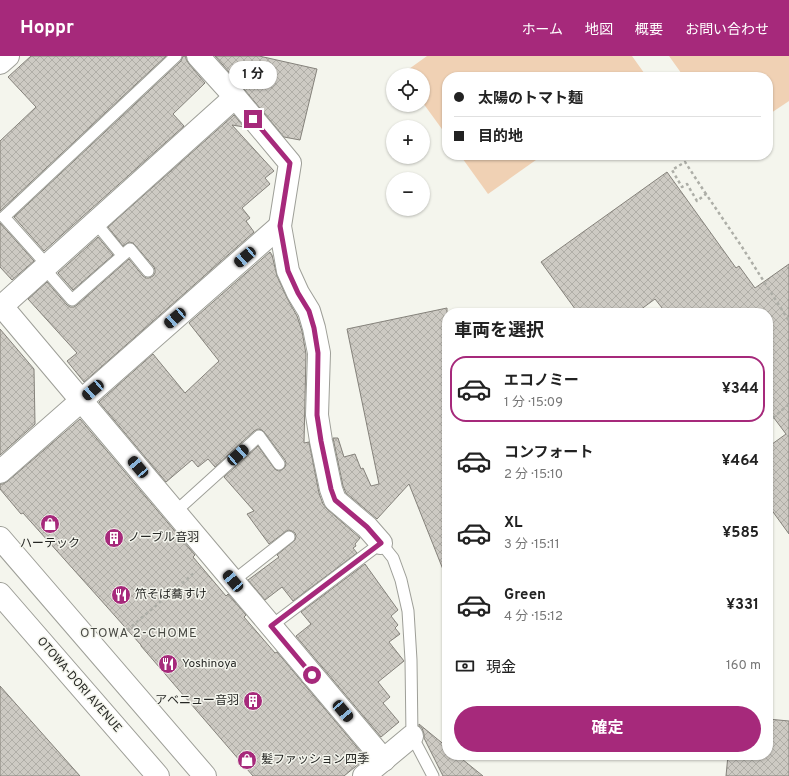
<!DOCTYPE html>
<html lang="ja">
<meta charset="utf-8">
<style>
body{margin:0;font-family:Overpass,"Noto Sans JP",sans-serif;background:#f6f6f6;color:#222;height:100vh;display:flex;flex-direction:column;font-size:15px;white-space:nowrap}
*{box-sizing:border-box;margin:0}
p{font-size:13px;color:#767676}
.icon{flex:none;width:22px;height:22px;fill:none;stroke:currentColor;stroke-width:2;stroke-linecap:round;stroke-linejoin:round}
.map{position:relative;flex:1;overflow:hidden}
.panel{position:absolute;left:442px;top:252px;width:331px;height:452px;display:flex;flex-direction:column;background:#fff;border-radius:16px;box-shadow:0 1px 3px #0004}
.panel>*{flex:none}
.banner{position:absolute;left:442px;top:16px;width:331px;height:88px;border-radius:16px;box-shadow:0 1px 3px #0004;display:grid;align-content:center;height:88px;padding:0 12px;background:#fff}
.controls{position:absolute;left:386px;top:12px;display:grid;gap:8px}
.controls a{display:grid;place-items:center;width:44px;height:44px;border-radius:50%;background:#fff;box-shadow:0 1px 3px #0004;font-size:20px}
.end{position:absolute;width:18px;height:18px;margin:-9px;border:5px solid #a6297b;background:#fff;box-shadow:0 0 0 2px #fff}
.from{border-radius:50%}
.bubble{position:absolute;height:28px;border-radius:14px;background:#fff;box-shadow:0 1px 3px #0004;font-size:13px;font-weight:700;line-height:28px;text-align:center}
.car{position:absolute;width:12px;height:24px;margin:-12px -6px;border-radius:5px;box-shadow:0 0 3px 1px #0007;background:linear-gradient(#222 24%,#8ab4d8 0 40%,#222 0 76%,#8ab4d8 0 86%,#222 0)}
.banner b{display:flex;align-items:center;gap:14px;height:38px;font-size:15px}
.banner b+b{border-top:1px solid #e0e0e0}
.banner i{width:10px;height:10px;background:#222}
ul{padding:0;list-style:none}
li{display:flex;align-items:center;gap:12px;height:66px;margin:0 8px 6px;padding:0 4px;border:2px solid transparent;border-radius:16px}
li div{flex:1}
li b{display:block;font-size:15px}
li em{font-style:normal;font-weight:700}
li.current{border-color:#a6297b}
li>.icon{width:36px;height:36px;stroke-width:1.5}
h2{padding:0 12px;font-size:18px;line-height:48px}
.pay{display:flex;align-items:center;gap:10px;height:44px;padding:0 12px;font-size:15px}
.pay p{margin-inline-start:auto}
.cta{display:flex;gap:8px;margin-top:auto;padding:8px 12px}
.cta a{flex:1;height:46px;border-radius:24px;background:#a6297b;color:#fff;font-size:16px;font-weight:700;line-height:46px;text-align:center}
header{display:flex;align-items:center;gap:24px;box-sizing:border-box;height:56px;padding:0 20px;background:#a6297b;color:#fff}
header strong{font-size:19px}
nav{display:flex;gap:22px;margin-inline-start:auto;font-size:14px}
.map>svg:first-child{display:block}
.pitch{fill:#f0d1b4}
.building{fill:url(#building-cross-hatch);stroke:#85827b}
.lines{fill:none;stroke-linecap:round;stroke-linejoin:round}
.service-casing{stroke:#9e9f98;stroke-width:13}
.minor-casing{stroke:#9e9f98;stroke-width:24}
.secondary-casing{stroke:#9e9f98;stroke-width:24}
.path{stroke:#adaea7;stroke-width:2.5;stroke-dasharray:3 3;stroke-linecap:butt}
.service{stroke:#fff;stroke-width:11}
.minor{stroke:#fff;stroke-width:22}
.secondary{stroke:#fff;stroke-width:22}
.route{stroke:#a6297b;stroke-width:5}
.labels{text-anchor:middle;dominant-baseline:central;stroke-width:3;stroke-linejoin:round;paint-order:stroke}
.poi-label{font-size:12px;fill:#262724;stroke:#f4f5ed;text-anchor:start}
.street-label{font-size:12px;fill:#262724;stroke:#f4f5ed}
.neighbourhood-label{font-size:13px;letter-spacing:1px;fill:#484943;stroke:#f4f5ed}
</style>
<header>
<strong>Hoppr</strong>
<nav><a>ホーム</a><a>地図</a><a>概要</a><a>お問い合わせ</a></nav>
</header>
<div class="map">
<svg width="789" height="720" viewBox="0 0 789 720">
<defs>
<pattern id="building-cross-hatch" width="8" height="8" patternUnits="userSpaceOnUse"><rect width="8" height="8" fill="#cdcac3"/><path d="M0 0l8 8M0 8l8-8" fill="none" stroke="#b0aea7"/></pattern>
</defs>
<rect width="100%" height="100%" fill="#f4f5ed"/>
<g class="pitch">
<path d="M 427,0 L 632,0 L 647,21 L 447,21 L 447,80 L 423,47 L 423,19 L 403,19 L 402,18 Z"/>
<path d="M 669,0 L 789,0 L 789,45 L 768,59 L 768,21 L 684,21 Z"/>
<path d="M 460,99 L 543,99 L 488,138 Z"/>
</g>
<g class="building">
<path d="M 31,0 L 166,0 L 0,155 L 0,85 L 36,51 L 8,21 Z"/>
<path d="M 183,0 L 186,0 L 186,3 L 189,8 L 205,27 L 173,58 L 184,70 L 44,195 L 14,161 L 181,5 Z"/>
<path d="M 215,0 L 259,0 L 317,13 L 300,84 L 284,81 L 244,33 Z"/>
<path d="M 234,59 L 244,71 L 232,69 L 274,115 L 265,122 L 270,128 L 242,152 L 250,162 L 246,165 L 254,176 L 84,326 L 67,305 L 77,297 L 28,243 L 47,226 L 67,249 L 70,251 L 74,251 L 77,249 L 129,203 L 143,220 L 146,222 L 149,222 L 153,220 L 155,217 L 155,214 L 154,211 L 135,189 L 133,187 L 129,186 L 123,190 L 108,171 Z"/>
<path d="M 667,116 L 736,212 L 739,210 L 755,232 L 789,208 L 789,478 L 768,449 L 768,391 L 786,378 L 768,354 L 768,257 L 666,257 L 655,243 L 636,257 L 578,257 L 541,206 Z"/>
<path d="M 0,167 L 34,205 L 12,224 L 0,211 Z"/>
<path d="M 98,181 L 113,199 L 73,234 L 58,217 Z"/>
<path d="M 270,196 L 272,199 L 277,220 L 287,242 L 297,260 L 302,275 L 306,298 L 304,387 L 309,386 L 319,437 L 323,448 L 327,453 L 360,482 L 355,488 L 356,490 L 353,492 L 357,497 L 293,545 L 282,531 L 265,544 L 248,524 L 279,501 L 277,499 L 295,484 L 296,480 L 295,477 L 292,475 L 288,474 L 269,488 L 247,458 L 254,455 L 224,421 L 258,390 L 274,412 L 276,414 L 279,415 L 283,413 L 285,411 L 286,407 L 285,404 L 264,376 L 262,374 L 258,373 L 254,375 L 215,411 L 208,403 L 198,411 L 192,404 L 166,426 L 99,346 L 153,298 L 185,337 L 219,305 L 189,267 Z"/>
<path d="M 447,252 L 447,521 L 446,521 L 409,428 L 377,463 L 346,437 L 343,430 L 333,382 L 338,382 L 344,401 L 355,398 L 361,413 L 363,412 L 371,430 L 379,428 L 347,273 Z"/>
<path d="M 0,273 L 34,313 L 35,368 L 0,399 Z"/>
<path d="M 80,363 L 195,499 L 193,501 L 226,540 L 228,538 L 246,559 L 244,561 L 275,597 L 277,596 L 366,702 L 344,720 L 253,720 L 141,590 L 141,589 L 23,457 L 21,458 L 0,433 L 0,428 L 3,428 L 8,425 Z"/>
<path d="M 365,508 L 398,554 L 391,560 L 398,569 L 395,572 L 400,578 L 389,586 L 404,605 L 378,626 L 390,641 L 383,647 L 399,666 L 381,681 L 296,580 L 311,568 L 301,556 Z"/>
<path d="M 0,630 L 80,720 L 0,720 Z"/>
<path d="M 768,663 L 789,665 L 789,720 L 726,720 L 728,699 L 768,699 Z"/>
<path d="M 419,668 L 447,691 L 447,699 L 457,699 L 483,720 L 443,720 L 424,682 L 424,678 L 422,672 L 419,670 Z"/>
</g>
<g class="lines">
<g class="service-casing">
<g id="service">
<path d="M 95,166 L 122,199"/>
<path d="M 47,209 L 4,161 L 176,0"/>
<path d="M 44,212 L 72,244 L 130,193 L 148,215"/>
<path d="M 175,456 L 259,380 L 279,408"/>
<path d="M 233,525 L 289,481"/>
<path d="M 271,570 L 381,487 L 393,502 L 401,524 L 408,555 L 411,604 L 412,680 L 433,720"/>
</g>
</g>
<g class="minor-casing">
<g id="minor">
<path d="M 198,0 L 235,41 L 290,107 L 280,170 L 288,215 L 298,237 L 309,255 L 314,272 L 319,297 L 317,359 L 321,385 L 331,433 L 335,444 L 367,471 L 381,487"/>
<path d="M 0,7 L 8,0"/>
<path d="M 0,248 L 384,704"/>
<path d="M 2,250 L 235,41"/>
<path d="M 0,416 L 280,170"/>
<path d="M 364,720 L 412,680"/>
</g>
</g>
<g class="secondary-casing">
<g id="secondary">
<path d="M 0,482 L 205,720"/>
<path d="M 0,538 L 158,720"/>
</g>
</g>
<g class="path">
<path d="M 706,138 L 685,106 L 672,114 L 682,131 L 687,128 L 697,145 L 706,138 L 742,191 L 789,265"/>
<path d="M 768,366 L 789,348"/>
<path d="M 768,491 L 771,496"/>
<path d="M 118,582 L 194,517"/>
</g>
<use href="#service" class="service"/>
<use href="#minor" class="minor"/>
<use href="#secondary" class="secondary"/>
</g>
<g class="lines">
<path class="route" d="M 253,63 L 290,107 L 280,170 L 288,215 L 298,237 L 309,255 L 314,272 L 318,297 L 317,359 L 321,385 L 331,433 L 335,444 L 367,471 L 381,487 L 271,570 L 312,619"/>
</g>
<defs>
<g id="shop-disc" transform="scale(1)"><circle r="9.5" fill="#a6297b" stroke="#f4f5ed"/><path d="M-5-2.5h2.3a2.7 3.5 0 0 1 5.4 0H5L5.5 6h-11ZM-1.5-2.5h3a1.5 2.3 0 0 0-3 0Z" fill="#fff"/></g>
<g id="building-disc" transform="scale(1)"><circle r="9.5" fill="#a6297b" stroke="#f4f5ed"/><path d="M-4-6H4V6H1V3H-1V6H-4ZM-2.5-4.3h1.7v1.8h-1.7ZM.8-4.3h1.7v1.8H.8ZM-2.5-1h1.7V.8h-1.7ZM.8-1h1.7V.8H.8Z" fill="#fff"/></g>
<g id="restaurant-disc" transform="scale(1)"><circle r="9.5" fill="#a6297b" stroke="#f4f5ed"/><path d="M-5-6h1v4h1v-4h1v4h1v-4h1v5L-1.5 .5V6h-2V.5L-5-1ZM5-6V6H3V1.5H1.5Q1.5-4 5-6Z" fill="#fff"/></g>
</defs>
<g fill-rule="evenodd">
<use href="#shop-disc" x="50" y="468"/>
<use href="#building-disc" x="114" y="482"/>
<use href="#restaurant-disc" x="121" y="539"/>
<use href="#restaurant-disc" x="168" y="608"/>
<use href="#building-disc" x="253" y="645"/>
<use href="#shop-disc" x="247" y="704"/>
</g>
<g class="labels">
<g class="poi-label">
<text x="128" y="482">ノーブル音羽</text>
<text x="50" y="488" text-anchor="middle">ハーテック</text>
<text x="135" y="539">笊そば蕎すけ</text>
<text x="182" y="608">Yoshinoya</text>
<text x="239" y="645" text-anchor="end">アベニュー音羽</text>
<text x="261" y="704">髪ファッション四季</text>
</g>
<g class="street-label">
<text transform="translate(79 629) rotate(49)">OTOWA-DORI AVENUE</text>
</g>
<g class="neighbourhood-label">
<text x="139" y="578">OTOWA 2-CHOME</text>
</g>
</g>
</svg>
<div class="controls">
<a><svg class="icon" aria-label="locate" viewBox="0 0 24 24"><circle cx="12" cy="12" r="6"/><path d="M12 2v4M12 18v4M2 12h4M18 12h4"/></svg></a>
<a>+</a>
<a>−</a>
</div>
<i class="end from" style="left:312px;top:619px"></i>
<i class="end" style="left:253px;top:63px"></i>
<div class="bubble" style="left:229px;top:5px;width:48px">1 分</div>
<i class="car" style="left:245px;top:201px;rotate:229deg"></i>
<i class="car" style="left:175px;top:262px;rotate:229deg"></i>
<i class="car" style="left:93px;top:334px;rotate:229deg"></i>
<i class="car" style="left:238px;top:399px;rotate:48deg"></i>
<i class="car" style="left:138px;top:411px;rotate:320deg"></i>
<i class="car" style="left:233px;top:525px;rotate:320deg"></i>
<i class="car" style="left:343px;top:655px;rotate:140deg"></i>
<div class="banner">
<b><i class="from"></i>太陽のトマト麺</b>
<b><i></i>目的地</b>
</div>
<section class="panel">
<h2>車両を選択</h2>
<ul>
<li class="current"><svg class="icon" aria-label="car" viewBox="0 0 24 24"><path d="M5 17H2v-5l4-1 3-4h7l3 4 3 1v5h-3M9 17h6M6 11h13"/><circle cx="7" cy="17" r="2"/><circle cx="17" cy="17" r="2"/></svg><div><b>エコノミー</b><p>1 分 · 15:09</p></div><em>¥344</em></li>
<li><svg class="icon" aria-label="car" viewBox="0 0 24 24"><path d="M5 17H2v-5l4-1 3-4h7l3 4 3 1v5h-3M9 17h6M6 11h13"/><circle cx="7" cy="17" r="2"/><circle cx="17" cy="17" r="2"/></svg><div><b>コンフォート</b><p>2 分 · 15:10</p></div><em>¥464</em></li>
<li><svg class="icon" aria-label="car" viewBox="0 0 24 24"><path d="M5 17H2v-5l4-1 3-4h7l3 4 3 1v5h-3M9 17h6M6 11h13"/><circle cx="7" cy="17" r="2"/><circle cx="17" cy="17" r="2"/></svg><div><b>XL</b><p>3 分 · 15:11</p></div><em>¥585</em></li>
<li><svg class="icon" aria-label="car" viewBox="0 0 24 24"><path d="M5 17H2v-5l4-1 3-4h7l3 4 3 1v5h-3M9 17h6M6 11h13"/><circle cx="7" cy="17" r="2"/><circle cx="17" cy="17" r="2"/></svg><div><b>Green</b><p>4 分 · 15:12</p></div><em>¥331</em></li>
</ul>
<div class="pay"><svg class="icon" aria-label="cash" viewBox="0 0 24 24"><path d="M3 7h18v10H3z"/><circle cx="12" cy="12" r="2"/></svg>現金<p>160 m</p></div>
<div class="cta"><a>確定</a></div>
</section>
</div>
